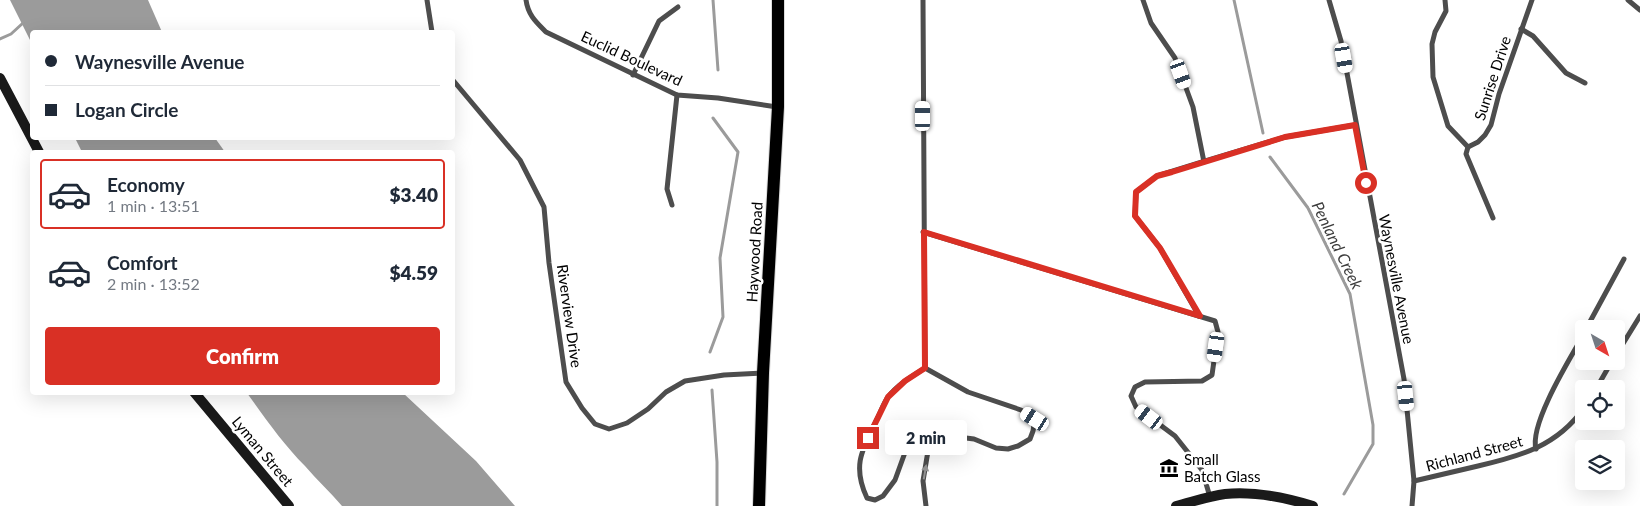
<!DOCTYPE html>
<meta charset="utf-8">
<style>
body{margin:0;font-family:Lato,sans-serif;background:#f6f6f7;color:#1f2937;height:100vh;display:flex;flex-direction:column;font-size:19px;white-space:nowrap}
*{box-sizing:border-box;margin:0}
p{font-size:16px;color:#747a83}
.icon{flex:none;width:28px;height:28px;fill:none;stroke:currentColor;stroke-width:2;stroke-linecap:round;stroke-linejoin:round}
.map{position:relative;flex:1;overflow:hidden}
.details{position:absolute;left:30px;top:150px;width:425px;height:245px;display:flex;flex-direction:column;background:#fff;border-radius:5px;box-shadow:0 5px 20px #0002}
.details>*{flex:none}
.guide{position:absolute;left:30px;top:30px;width:425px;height:110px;border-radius:5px;box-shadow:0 5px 20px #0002;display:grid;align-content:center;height:110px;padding:0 15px;background:#fff}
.needle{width:32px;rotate:141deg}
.tools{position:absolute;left:1575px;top:320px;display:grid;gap:10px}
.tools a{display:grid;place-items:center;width:50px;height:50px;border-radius:5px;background:#fff;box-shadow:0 5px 20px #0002;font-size:25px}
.end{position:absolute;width:22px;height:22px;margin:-11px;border:6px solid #d93025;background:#fff;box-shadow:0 0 0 2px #fff}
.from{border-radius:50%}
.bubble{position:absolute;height:35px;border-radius:5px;background:#fff;box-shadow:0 5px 20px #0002;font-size:16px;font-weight:800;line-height:35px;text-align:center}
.car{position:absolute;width:15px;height:30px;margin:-15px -8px;border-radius:6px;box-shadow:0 0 4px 1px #0007;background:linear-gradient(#fff 24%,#345 0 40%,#fff 0 76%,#345 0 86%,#fff 0)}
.guide b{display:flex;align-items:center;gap:18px;height:48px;font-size:19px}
.guide b+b{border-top:1px solid #e0e1e3}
.guide i{width:12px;height:12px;background:#1f2937}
ul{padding:9px 0 0;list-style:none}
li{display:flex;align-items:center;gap:15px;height:70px;margin:0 10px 8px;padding:0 5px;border:2px solid transparent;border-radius:5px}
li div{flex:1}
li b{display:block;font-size:19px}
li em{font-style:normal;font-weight:800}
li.on{border-color:#d93025}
li>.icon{width:45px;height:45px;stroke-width:1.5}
.button{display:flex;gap:10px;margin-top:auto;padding:10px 15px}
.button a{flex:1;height:58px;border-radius:5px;background:#d93025;color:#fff;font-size:20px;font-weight:800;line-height:58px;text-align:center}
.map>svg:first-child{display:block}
.water{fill:#9b9b9b}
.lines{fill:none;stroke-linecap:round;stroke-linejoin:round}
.stream{stroke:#9b9b9b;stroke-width:3}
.primary-casing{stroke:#dbdbdb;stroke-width:14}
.street{stroke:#4d4d4d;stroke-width:5}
.secondary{stroke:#1a1a1a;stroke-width:10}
.primary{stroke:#000;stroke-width:12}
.oneway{fill:#949494}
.route{stroke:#d93025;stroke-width:6}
.labels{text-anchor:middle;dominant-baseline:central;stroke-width:5;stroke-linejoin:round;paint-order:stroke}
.street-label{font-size:15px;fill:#000;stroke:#fff}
.poi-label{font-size:15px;fill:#000;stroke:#fff;text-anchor:start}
.water-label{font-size:16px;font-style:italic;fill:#3c3c3c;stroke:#fff}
</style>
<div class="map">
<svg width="1640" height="506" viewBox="0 0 1640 506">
<rect width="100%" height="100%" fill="#fff"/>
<g class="water">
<path d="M 10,0 L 148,0 L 162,32 L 32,32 L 32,44 Z"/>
<path d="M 75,138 L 215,138 L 225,152 L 82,152 Z"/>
<path d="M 247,393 L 403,393 L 476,461 L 515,506 L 342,506 C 330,492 317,480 305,466 C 283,444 265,418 247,393 Z"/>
</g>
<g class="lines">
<g class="stream">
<path d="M 713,0 L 718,70"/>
<path d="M 1234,0 L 1263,133"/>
<path d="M 0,39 L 11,34 L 23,23"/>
<path d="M 1270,157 L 1308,208 L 1350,294 L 1373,425 L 1373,444 L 1344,494"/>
<path d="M 710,352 L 723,317 L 720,258 L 738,152 L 713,118"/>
<path d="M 712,390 L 717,462 L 717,506"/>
</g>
<g class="primary-casing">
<path id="primary" d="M 759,506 L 763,373 L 778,107 L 778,0"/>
</g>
<g class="street">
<path d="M 427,0 L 432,32"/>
<path d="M 526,0 C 528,15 536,22 546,32 L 677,95 L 718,98 L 777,107"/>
<path d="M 923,0 L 925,368"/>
<path d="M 1143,0 L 1151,23 L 1175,58 L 1193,107 L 1204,162"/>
<path d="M 1329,0 L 1341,41 L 1404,379 L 1414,481 L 1412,506"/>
<path d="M 1445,0 L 1446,11 L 1435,32 L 1432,44 L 1433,77 L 1448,126 L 1468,147 L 1478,142 L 1485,135 L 1491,125 L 1499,94 L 1532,0"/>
<path d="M 1628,0 L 1640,10"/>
<path d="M 1521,29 L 1533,36 L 1566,73 L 1585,83"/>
<path d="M 633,75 L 659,21 L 678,7"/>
<path d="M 452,79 L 520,160 L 544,207 L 549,263 L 566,382 L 582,408 L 595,424 L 609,429 L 627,423 L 648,409 L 666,392 L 685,381 L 724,375 L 763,373"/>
<path d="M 1468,147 L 1466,154 L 1493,218"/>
<path d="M 672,205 L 667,189 L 677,95"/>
<path d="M 923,232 L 1215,321 L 1218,332 L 1212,375 L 1202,381 L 1145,382 L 1135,387 L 1131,396 L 1136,407 L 1175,436 L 1202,470 L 1210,497"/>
<path d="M 1199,316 L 1160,248 L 1135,216 L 1136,192 L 1157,176 L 1202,162 L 1285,137 L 1355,125"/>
<path d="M 1586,329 L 1624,259"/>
<path d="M 1616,355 L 1640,316"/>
<path d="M 925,368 L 968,392 L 1021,410 L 1035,419 L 1033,431 L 1030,439 L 1018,446 L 1008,449 L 996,448 L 974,439 L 942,435 L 930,439 L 922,436 L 911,441 L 907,447 L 895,480 L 883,496 L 875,500 L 867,498 C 852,466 862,450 876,421 C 880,414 883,404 888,397 C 897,385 912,376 925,368 Z"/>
<path d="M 1596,389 L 1612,361"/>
<path d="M 1536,449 C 1529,424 1571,357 1584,334"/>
<path d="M 1414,481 C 1436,476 1457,471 1478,466 C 1521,456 1557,446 1584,408"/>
<path d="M 926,506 L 923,481 L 930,439"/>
</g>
<g class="secondary">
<path d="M 0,78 L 39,152"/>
<path d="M 194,392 L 289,506"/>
<path d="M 1176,506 C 1192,502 1209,496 1225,494 C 1255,491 1284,497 1313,506"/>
</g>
<use href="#primary" class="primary"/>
</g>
<defs><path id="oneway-solid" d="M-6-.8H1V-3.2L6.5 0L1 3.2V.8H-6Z" transform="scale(1.25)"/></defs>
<use class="oneway" href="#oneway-solid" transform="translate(925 472) rotate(-80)"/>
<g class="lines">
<path class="route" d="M 868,438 L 888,397 L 905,381 L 925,368 L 924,232 L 1200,316 L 1160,248 L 1135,216 L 1136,192 L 1157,176 L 1172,172 L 1285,137 L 1355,125 L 1366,183"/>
</g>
<defs>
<g id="museum-bare" transform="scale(1.5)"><path d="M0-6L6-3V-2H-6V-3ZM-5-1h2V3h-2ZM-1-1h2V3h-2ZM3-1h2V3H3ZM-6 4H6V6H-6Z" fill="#000" stroke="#fff" stroke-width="2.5" paint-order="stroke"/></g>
</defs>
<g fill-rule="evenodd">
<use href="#museum-bare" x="1169" y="468"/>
</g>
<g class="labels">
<g class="street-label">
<text transform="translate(632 58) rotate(25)">Euclid Boulevard</text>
<text transform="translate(1492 78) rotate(-72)">Sunrise Drive</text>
<text transform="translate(754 252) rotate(-87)">Haywood Road</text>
<text transform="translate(1397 279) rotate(79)">Waynesville Avenue</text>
<text transform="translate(570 316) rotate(82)">Riverview Drive</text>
<text transform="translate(263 451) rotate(50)">Lyman Street</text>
<text transform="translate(1474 453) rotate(-15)">Richland Street</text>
</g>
<g class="poi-label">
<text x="1184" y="459">Small<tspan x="1184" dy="17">Batch Glass</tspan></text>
</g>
<g class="water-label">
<text transform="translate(1338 245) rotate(64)">Penland Creek</text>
</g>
</g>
</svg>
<div class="tools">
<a><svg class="needle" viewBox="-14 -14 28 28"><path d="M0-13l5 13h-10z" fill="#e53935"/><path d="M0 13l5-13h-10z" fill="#747a83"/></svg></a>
<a><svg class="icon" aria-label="locate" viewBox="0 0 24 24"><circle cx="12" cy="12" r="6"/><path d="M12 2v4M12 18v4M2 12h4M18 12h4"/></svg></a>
<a><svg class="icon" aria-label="layers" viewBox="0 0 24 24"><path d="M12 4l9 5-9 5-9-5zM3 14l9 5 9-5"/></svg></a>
</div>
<i class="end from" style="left:1366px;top:183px"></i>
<i class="end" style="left:868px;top:438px"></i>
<div class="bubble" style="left:885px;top:420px;width:82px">2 min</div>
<i class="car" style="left:1344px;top:58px;rotate:170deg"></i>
<i class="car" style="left:1181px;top:74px;rotate:160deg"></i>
<i class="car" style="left:923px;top:116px;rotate:0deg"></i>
<i class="car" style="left:1216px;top:347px;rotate:188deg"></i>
<i class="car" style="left:1406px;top:396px;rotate:174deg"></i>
<i class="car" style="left:1149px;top:417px;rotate:307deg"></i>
<i class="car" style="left:1035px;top:419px;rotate:302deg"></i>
<div class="guide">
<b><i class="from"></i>Waynesville Avenue</b>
<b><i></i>Logan Circle</b>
</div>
<section class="details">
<ul>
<li class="on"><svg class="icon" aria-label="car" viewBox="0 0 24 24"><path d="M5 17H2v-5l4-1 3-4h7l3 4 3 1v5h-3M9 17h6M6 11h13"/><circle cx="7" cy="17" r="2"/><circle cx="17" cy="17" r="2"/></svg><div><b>Economy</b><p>1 min · 13:51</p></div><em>$3.40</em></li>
<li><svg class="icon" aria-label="car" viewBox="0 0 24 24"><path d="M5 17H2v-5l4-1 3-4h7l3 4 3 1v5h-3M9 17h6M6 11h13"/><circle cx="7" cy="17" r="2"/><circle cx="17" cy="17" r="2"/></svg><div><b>Comfort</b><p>2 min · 13:52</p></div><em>$4.59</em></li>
</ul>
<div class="button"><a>Confirm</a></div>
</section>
</div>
